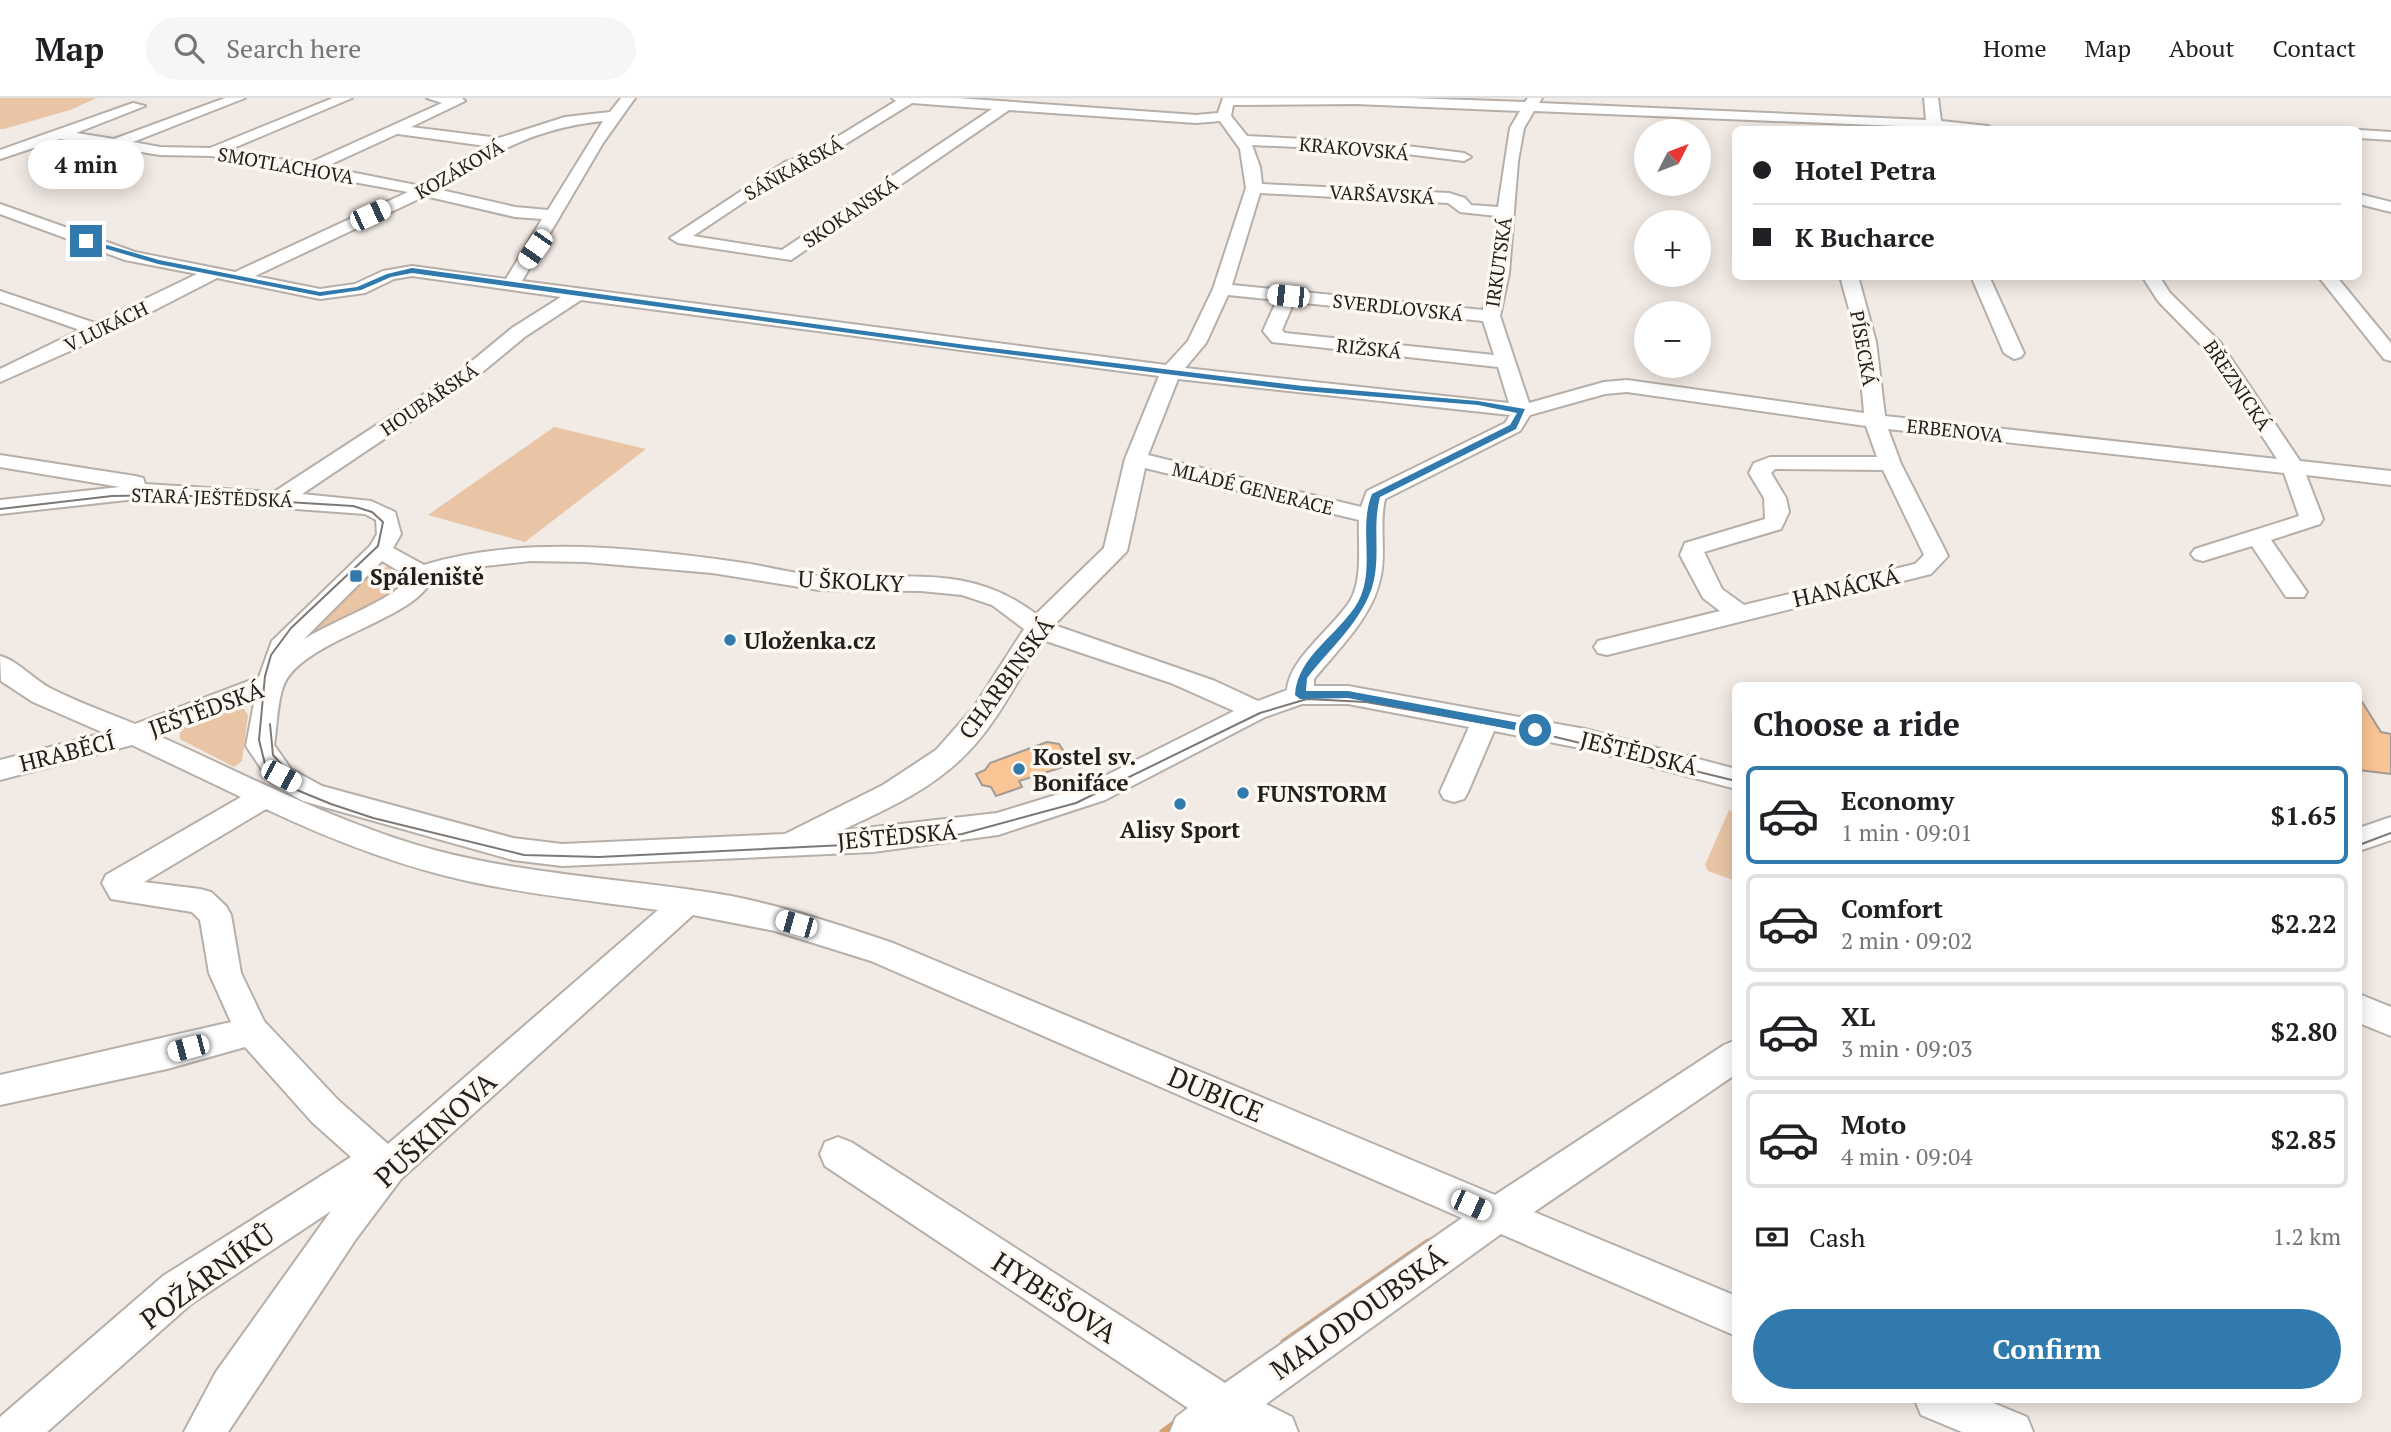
<!DOCTYPE html>
<meta charset="utf-8">
<style>
body{margin:0;font-family:"PT Serif",serif;background:#f6f6f6;color:#202124;height:100vh;display:flex;flex-direction:column;font-size:26px;white-space:nowrap}
*{box-sizing:border-box;margin:0}
p{font-size:23px;color:#757577}
.icon{flex:none;width:38px;height:38px;fill:none;stroke:currentColor;stroke-width:2;stroke-linecap:round;stroke-linejoin:round}
.map{position:relative;flex:1;overflow:hidden}
.side{position:absolute;left:1732px;top:584px;width:630px;height:721px;display:flex;flex-direction:column;background:#fff;border-radius:10px;box-shadow:0 4px 18px #0003}
.side>*{flex:none}
.banner{position:absolute;left:1732px;top:28px;width:630px;height:154px;border-radius:10px;box-shadow:0 4px 18px #0003;display:grid;align-content:center;height:154px;padding:0 21px;background:#fff}
.needle{width:46px;rotate:48deg}
.controls{position:absolute;left:1634px;top:21px;display:grid;gap:14px}
.controls a{display:grid;place-items:center;width:77px;height:77px;border-radius:50%;background:#fff;box-shadow:0 4px 18px #0003;font-size:35px}
.end{position:absolute;width:32px;height:32px;margin:-16px;border:9px solid #307aae;background:#fff;box-shadow:0 0 0 4px #fff}
.from{border-radius:50%}
.bubble{position:absolute;height:49px;border-radius:24px;background:#fff;box-shadow:0 4px 18px #0003;font-size:23px;font-weight:600;line-height:49px;text-align:center}
.car{position:absolute;width:21px;height:42px;margin:-21px -10px;border-radius:9px;box-shadow:0 0 5px 2px #0007;background:linear-gradient(#fff 24%,#345 0 40%,#fff 0 76%,#345 0 86%,#fff 0)}
.banner b{display:flex;align-items:center;gap:24px;height:66px;font-size:26px}
.banner b+b{border-top:2px solid #e0e0e0}
.banner i{width:18px;height:18px;background:#202124}
ul{padding:0;list-style:none}
li{display:flex;align-items:center;gap:21px;height:98px;margin:0 14px 10px;padding:0 7px;border:4px solid #e0e0e0;border-radius:10px}
li div{flex:1}
li b{display:block;font-size:26px}
li em{font-style:normal;font-weight:600}
li.current{border-color:#307aae}
li>.icon{width:63px;height:63px;stroke-width:1.5}
h2{padding:0 21px;font-size:32px;line-height:84px}
.pay{display:flex;align-items:center;gap:18px;height:77px;padding:0 21px;font-size:26px}
.pay p{margin-inline-start:auto}
.action{display:flex;gap:14px;margin-top:auto;padding:14px 21px}
.action a{flex:1;height:80px;border-radius:42px;background:#307aae;color:#fff;font-size:28px;font-weight:600;line-height:80px;text-align:center}
header{display:flex;align-items:center;gap:42px;box-sizing:border-box;height:98px;padding:0 35px;background:#fff;border-bottom:2px solid #e0e0e0}
header strong{font-size:33px}
nav{display:flex;gap:38px;margin-inline-start:auto;font-size:24px}
.search{width:490px;height:63px;background:#f6f6f6;display:flex;align-items:center;gap:18px;box-sizing:border-box;padding:0 24px;border-radius:38px;color:#757577;font-size:26px}
.map>svg:first-child{display:block}
.green{fill:#e9c5a6}
.lines{fill:none;stroke-linecap:round;stroke-linejoin:round}
.stream{stroke:#d5a173;stroke-width:7}
.building{fill:#fac595;stroke:#a29b95;stroke-width:2}
.minor-casing{stroke:#b6afa9;stroke-width:4}
.minor{fill:#fff;fill-rule:evenodd}
.tram{stroke:#7d7874;stroke-width:2}
.route{fill:#307aae}
.poi-dot{fill:#307aae;stroke:#fef8f3;stroke-width:2.5}
.labels{text-anchor:middle;dominant-baseline:central;stroke-width:7;stroke-linejoin:round;paint-order:stroke}
.far-street-label{font-size:19px;fill:#22201d;stroke:#fef8f3}
.poi-label{font-size:23px;font-weight:bold;fill:#22201d;stroke:#fef8f3;text-anchor:start}
.street-label{font-size:23px;fill:#22201d;stroke:#fef8f3}
.near-street-label{font-size:28px;fill:#22201d;stroke:#fef8f3}
</style>
<header>
<strong>Map</strong>
<div class="search"><svg class="icon" aria-label="search" viewBox="0 0 24 24"><circle cx="10" cy="10" r="6"/><path d="M15 15l6 6"/></svg>Search here</div>
<nav><a>Home</a><a>Map</a><a>About</a><a>Contact</a></nav>
</header>
<div class="map">
<svg width="2391" height="1334" viewBox="0 0 2391 1334">
<rect width="100%" height="100%" fill="#f2eae4"/>
<g class="green">
<path d="M 0,0 L 97,0 L 70,12 L 4,31 L 0,31 Z"/>
<path d="M 554,329 L 646,351 L 525,444 L 428,417 Z"/>
<path d="M 390,468 C 399,469 409,478 407,487 L 298,552 C 315,525 359,474 390,468 Z"/>
<path d="M 227,609 L 244,611 L 248,617 L 242,663 L 234,669 L 180,641 L 180,633 L 188,625 Z"/>
<path d="M 1729,712 L 1736,714 L 1736,783 L 1708,773 L 1705,767 Z"/>
</g>
<g class="lines">
<g class="stream">
<path d="M 1284,1244 L 1428,1144"/>
<path d="M 1163,1334 L 1178,1323"/>
</g>
</g>
<g class="building">
<path d="M 2359,599 L 2381,634 L 2391,636 L 2391,676 L 2359,672 Z"/>
<path d="M 1047,644 L 1059,646 L 1068,660 L 1063,669 L 1019,683 L 1022,689 L 996,698 L 991,689 L 982,687 L 976,676 L 985,672 L 990,665 Z"/>
</g>
<g class="lines">
<g class="minor-casing">
<g id="minor">
<path d="M 225,0 L 245,0 L 133,44 L 160,49 L 210,50 L 333,0 L 352,0 L 229,52 L 307,66 L 442,5 L 427,0 L 462,0 L 465,3 L 411,29 L 499,40 L 565,19 L 610,14 L 621,0 L 635,0 L 603,45 L 522,183 L 1166,267 L 1188,243 L 1213,191 L 1246,90 L 1240,51 L 1220,23 L 1196,25 L 1009,12 L 791,162 L 678,145 L 670,140 L 785,64 L 808,57 L 896,3 L 892,0 L 957,0 L 1196,17 L 1218,15 L 1223,0 L 1410,0 L 1525,4 L 1528,0 L 1542,0 L 1539,5 L 1926,22 L 1924,0 L 1938,0 L 1941,23 L 1988,28 L 1995,32 L 1534,13 L 1524,30 L 1518,63 L 1509,175 L 1500,218 L 1529,305 L 1604,284 L 1627,282 L 1864,315 L 1858,244 L 1840,178 L 1858,178 L 1876,244 L 1885,318 L 2277,361 L 2206,252 L 2158,203 L 2142,178 L 2159,178 L 2170,195 L 2220,244 L 2300,363 L 2391,373 L 2391,387 L 2306,377 L 2323,421 L 2320,426 L 2271,442 L 2307,494 L 2304,499 L 2286,499 L 2252,448 L 2203,463 L 2195,461 L 2191,456 L 2195,451 L 2299,418 L 2284,375 L 1888,331 L 1901,366 L 1948,458 L 1931,476 L 1607,557 L 1598,555 L 1594,549 L 1598,543 L 1720,513 L 1703,500 L 1680,457 L 1685,445 L 1765,421 L 1764,400 L 1749,375 L 1754,365 L 1770,359 L 1877,359 L 1866,328 L 1627,294 L 1605,296 L 1530,317 L 1520,333 L 1385,401 C 1379,427 1386,452 1381,477 C 1374,518 1339,550 1314,581 L 1314,588 L 1348,588 L 1585,631 L 1736,671 L 1736,691 L 1585,651 L 1494,633 L 1468,694 L 1464,701 L 1454,704 L 1444,701 L 1440,694 L 1469,629 L 1348,606 L 1302,606 L 1265,619 L 1105,702 L 998,737 L 873,754 L 562,768 L 513,762 L 303,703 L 271,685 L 246,648 L 255,600 L 159,638 C 250,679 341,727 438,753 C 534,778 633,781 731,798 C 786,809 840,827 893,845 L 1495,1097 L 1724,947 L 1736,942 L 1736,976 L 1534,1114 L 1736,1198 L 1736,1238 L 1501,1136 L 1266,1306 L 1292,1319 L 1298,1334 L 1170,1334 L 1176,1319 L 1188,1310 L 825,1068 L 820,1056 L 825,1044 L 838,1039 L 851,1044 L 1225,1285 L 1462,1120 L 871,863 L 775,833 L 693,817 L 401,1081 L 356,1141 L 228,1334 L 184,1334 L 216,1274 L 331,1113 L 191,1206 L 47,1334 L 0,1334 L 0,1319 L 163,1178 L 351,1059 L 312,1024 L 245,949 L 167,971 L 0,1007 L 0,977 L 231,924 L 209,875 L 200,822 L 192,814 L 111,801 L 102,785 L 106,777 L 241,699 L 132,647 L 0,682 L 0,662 L 104,635 L 33,604 L 1,583 L 0,558 C 17,562 33,581 50,590 C 77,604 106,614 135,626 L 259,579 L 272,543 L 370,448 L 377,436 L 376,422 L 365,416 L 145,400 L 0,416 L 0,402 L 120,389 L 0,369 L 0,357 L 135,378 L 143,380 L 145,386 L 274,394 L 461,272 L 512,230 L 561,199 L 412,178 L 394,181 L 365,195 L 320,201 L 217,180 L 106,237 L 0,284 L 0,271 L 80,232 L 0,204 L 0,193 L 95,225 L 197,176 L 125,162 L 0,116 L 0,106 L 135,154 L 235,174 L 408,94 L 212,58 L 160,57 L 60,41 L 0,61 L 0,52 L 133,5 L 145,8 L 76,35 L 114,41 ZM 912,5 L 992,11 L 782,152 L 693,138 L 795,70 L 818,63 ZM 1356,6 L 1520,13 L 1510,30 L 1498,109 L 1471,107 L 1465,100 L 1449,95 L 1262,86 L 1260,69 L 1252,47 L 1382,53 L 1464,63 L 1471,59 L 1464,55 L 1382,45 L 1247,38 L 1231,18 L 1233,7 ZM 603,23 L 548,112 L 515,109 L 437,91 C 496,54 531,31 603,23 ZM 397,36 L 398,36 L 486,48 L 421,88 L 325,69 ZM 1260,95 L 1448,105 L 1460,114 L 1497,118 L 1491,175 L 1483,212 L 1232,187 ZM 425,98 L 515,119 L 542,121 L 506,181 L 412,168 L 383,173 L 355,186 L 320,191 L 255,178 ZM 1228,197 L 1277,202 L 1263,233 L 1272,244 L 1498,269 L 1509,305 L 1185,270 L 1206,245 ZM 581,202 L 1159,278 L 1125,361 L 1104,450 L 1036,516 C 962,460 894,486 810,477 C 786,474 761,467 737,464 C 638,450 520,437 424,467 L 393,450 L 401,436 L 395,414 L 371,403 L 302,396 L 475,280 L 526,238 ZM 1294,204 L 1483,223 L 1494,257 L 1285,235 L 1282,232 ZM 1178,281 L 1510,317 L 1505,325 L 1367,393 L 1361,409 L 1148,357 ZM 1145,370 L 1359,422 C 1358,447 1363,482 1350,503 C 1333,530 1289,561 1287,592 L 1258,603 L 1215,583 L 1054,527 L 1127,453 ZM 1775,371 L 1883,372 L 1924,457 L 1915,466 L 1744,507 L 1722,491 L 1704,454 L 1781,431 L 1789,414 L 1786,400 L 1771,375 ZM 382,463 L 409,479 C 400,499 326,526 303,542 ZM 531,463 L 585,464 L 712,475 L 819,492 L 921,493 L 962,497 L 992,507 L 1024,531 L 974,609 L 936,652 L 883,687 L 785,736 L 562,746 L 513,740 L 322,688 L 291,671 L 274,647 C 277,629 277,606 283,589 C 299,542 418,522 432,480 L 476,469 ZM 1043,542 L 1171,585 L 1234,613 L 1085,688 L 997,715 L 840,733 C 885,712 933,691 968,654 C 999,622 1019,579 1043,542 ZM 266,711 C 332,742 401,769 472,784 C 533,797 596,803 658,812 L 388,1046 L 338,1002 L 264,923 L 241,875 L 231,817 L 226,808 L 211,794 L 200,791 L 144,784 Z"/>
<path d="M 2359,32 L 2391,34 L 2391,42 L 2359,40 Z"/>
<path d="M 2359,96 L 2391,104 L 2391,114 L 2359,106 Z"/>
<path d="M 1971,178 L 1989,178 L 2024,255 L 2021,259 L 2014,261 L 2004,255 Z"/>
<path d="M 2318,178 L 2336,178 L 2391,245 L 2391,263 L 2384,261 Z"/>
<path d="M 2391,719 L 2391,742 L 2359,753 L 2359,730 Z"/>
<path d="M 2359,896 L 2391,909 L 2391,938 L 2359,925 Z"/>
<path d="M 1915,1302 L 1986,1302 L 2027,1319 L 2033,1334 L 1962,1334 L 1921,1317 Z"/>
</g>
</g>
<use href="#minor" class="minor"/>
<g class="tram">
<path d="M 0,411 L 112,398 L 173,397 L 353,408 L 372,414 L 383,424 L 378,448 L 291,530 L 271,557 L 265,578 L 259,642 L 265,666 L 292,690 L 331,706 L 373,720 L 524,757 L 599,759 L 907,744 L 962,736 L 1076,705 L 1260,615 L 1307,601 L 1366,604 L 1535,634 L 1736,683"/>
<path d="M 270,626 L 273,657 L 293,679"/>
<path d="M 2359,747 L 2391,735"/>
</g>
</g>
<path class="route" d="M 86,141 L 159,162 L 320,194 L 357,189 L 387,176 L 412,170 L 966,247 L 1303,288 L 1478,303 L 1525,311 L 1516,331 L 1380,399 C 1373,425 1379,450 1375,476 C 1370,516 1331,549 1307,580 L 1306,593 L 1348,593 L 1535,628 L 1540,632 L 1535,636 L 1348,600 L 1300,601 L 1295,597 C 1297,558 1340,536 1358,504 C 1376,471 1358,430 1372,396 L 1510,327 L 1517,315 L 1478,307 L 1303,293 L 966,251 L 412,175 L 391,179 L 361,192 L 320,198 L 158,166 L 83,144 Z"/>
<g class="poi-dot">
<rect x="349" y="471" width="14" height="14" rx="3.5"/>
<circle cx="730" cy="542" r="7"/>
<circle cx="1019" cy="671" r="7"/>
<circle cx="1243" cy="695" r="7"/>
<circle cx="1180" cy="706" r="7"/>
</g>
<g class="labels">
<g class="far-street-label">
<text transform="translate(1354 50) rotate(5)">KRAKOVSKÁ</text>
<text transform="translate(286 67) rotate(10)">SMOTLACHOVA</text>
<text transform="translate(793 70) rotate(-29)">SÁŇKAŘSKÁ</text>
<text transform="translate(459 71) rotate(-30)">KOZÁKOVÁ</text>
<text transform="translate(1382 96) rotate(3)">VARŠAVSKÁ</text>
<text transform="translate(850 114) rotate(-34)">SKOKANSKÁ</text>
<text transform="translate(1498 164) rotate(-82)">IRKUTSKÁ</text>
<text transform="translate(1398 209) rotate(6)">SVERDLOVSKÁ</text>
<text transform="translate(106 228) rotate(-26)">V LUKÁCH</text>
<text transform="translate(1369 250) rotate(6)">RIŽSKÁ</text>
<text transform="translate(1864 250) rotate(80)">PÍSECKÁ</text>
<text transform="translate(2238 287) rotate(56)">BŘEZNICKÁ</text>
<text transform="translate(429 301) rotate(-34)">HOUBAŘSKÁ</text>
<text transform="translate(1955 332) rotate(6)">ERBENOVA</text>
<text transform="translate(1253 390) rotate(14)">MLADÉ GENERACE</text>
<text transform="translate(212 399) rotate(2)">STARÁ JEŠTĚDSKÁ</text>
</g>
<g class="poi-label">
<text x="370" y="478">Spáleniště</text>
<text x="744" y="542">Uloženka.cz</text>
<text x="1033" y="658">Kostel sv.<tspan x="1033" dy="26">Bonifáce</tspan></text>
<text x="1257" y="695">FUNSTORM</text>
<text x="1180" y="731" text-anchor="middle">Alisy Sport</text>
</g>
<g class="street-label">
<text transform="translate(851 483) rotate(3)">U ŠKOLKY</text>
<text transform="translate(1846 489) rotate(-13)">HANÁCKÁ</text>
<text transform="translate(1006 580) rotate(-54)">CHARBINSKÁ</text>
<text transform="translate(206 611) rotate(-20)">JEŠTĚDSKÁ</text>
<text transform="translate(67 654) rotate(-14)">HRABĚCÍ</text>
<text transform="translate(1639 655) rotate(14)">JEŠTĚDSKÁ</text>
<text transform="translate(897 738) rotate(-5)">JEŠTĚDSKÁ</text>
</g>
<g class="near-street-label">
<text transform="translate(1216 996) rotate(23)">DUBICE</text>
<text transform="translate(435 1031) rotate(-43)">PUŠKINOVA</text>
<text transform="translate(207 1178) rotate(-36)">POŽÁRNÍKŮ</text>
<text transform="translate(1055 1199) rotate(33)">HYBEŠOVA</text>
<text transform="translate(1358 1215) rotate(-35)">MALODOUBSKÁ</text>
</g>
</g>
</svg>
<div class="controls">
<a><svg class="needle" viewBox="-14 -14 28 28"><path d="M0-13l5 13h-10z" fill="#e53935"/><path d="M0 13l5-13h-10z" fill="#757577"/></svg></a>
<a>+</a>
<a>−</a>
</div>
<i class="end from" style="left:1535px;top:632px"></i>
<i class="end" style="left:86px;top:143px"></i>
<div class="bubble" style="left:28px;top:42px;width:116px">4 min</div>
<i class="car" style="left:370px;top:117px;rotate:65deg"></i>
<i class="car" style="left:535px;top:151px;rotate:215deg"></i>
<i class="car" style="left:1288px;top:198px;rotate:276deg"></i>
<i class="car" style="left:281px;top:678px;rotate:118deg"></i>
<i class="car" style="left:796px;top:826px;rotate:286deg"></i>
<i class="car" style="left:188px;top:950px;rotate:255deg"></i>
<i class="car" style="left:1471px;top:1107px;rotate:114deg"></i>
<div class="banner">
<b><i class="from"></i>Hotel Petra</b>
<b><i></i>K Bucharce</b>
</div>
<section class="side">
<h2>Choose a ride</h2>
<ul>
<li class="current"><svg class="icon" aria-label="car" viewBox="0 0 24 24"><path d="M5 17H2v-5l4-1 3-4h7l3 4 3 1v5h-3M9 17h6M6 11h13"/><circle cx="7" cy="17" r="2"/><circle cx="17" cy="17" r="2"/></svg><div><b>Economy</b><p>1 min · 09:01</p></div><em>$1.65</em></li>
<li><svg class="icon" aria-label="car" viewBox="0 0 24 24"><path d="M5 17H2v-5l4-1 3-4h7l3 4 3 1v5h-3M9 17h6M6 11h13"/><circle cx="7" cy="17" r="2"/><circle cx="17" cy="17" r="2"/></svg><div><b>Comfort</b><p>2 min · 09:02</p></div><em>$2.22</em></li>
<li><svg class="icon" aria-label="car" viewBox="0 0 24 24"><path d="M5 17H2v-5l4-1 3-4h7l3 4 3 1v5h-3M9 17h6M6 11h13"/><circle cx="7" cy="17" r="2"/><circle cx="17" cy="17" r="2"/></svg><div><b>XL</b><p>3 min · 09:03</p></div><em>$2.80</em></li>
<li><svg class="icon" aria-label="car" viewBox="0 0 24 24"><path d="M5 17H2v-5l4-1 3-4h7l3 4 3 1v5h-3M9 17h6M6 11h13"/><circle cx="7" cy="17" r="2"/><circle cx="17" cy="17" r="2"/></svg><div><b>Moto</b><p>4 min · 09:04</p></div><em>$2.85</em></li>
</ul>
<div class="pay"><svg class="icon" aria-label="cash" viewBox="0 0 24 24"><path d="M3 7h18v10H3z"/><circle cx="12" cy="12" r="2"/></svg>Cash<p>1.2 km</p></div>
<div class="action"><a>Confirm</a></div>
</section>
</div>
